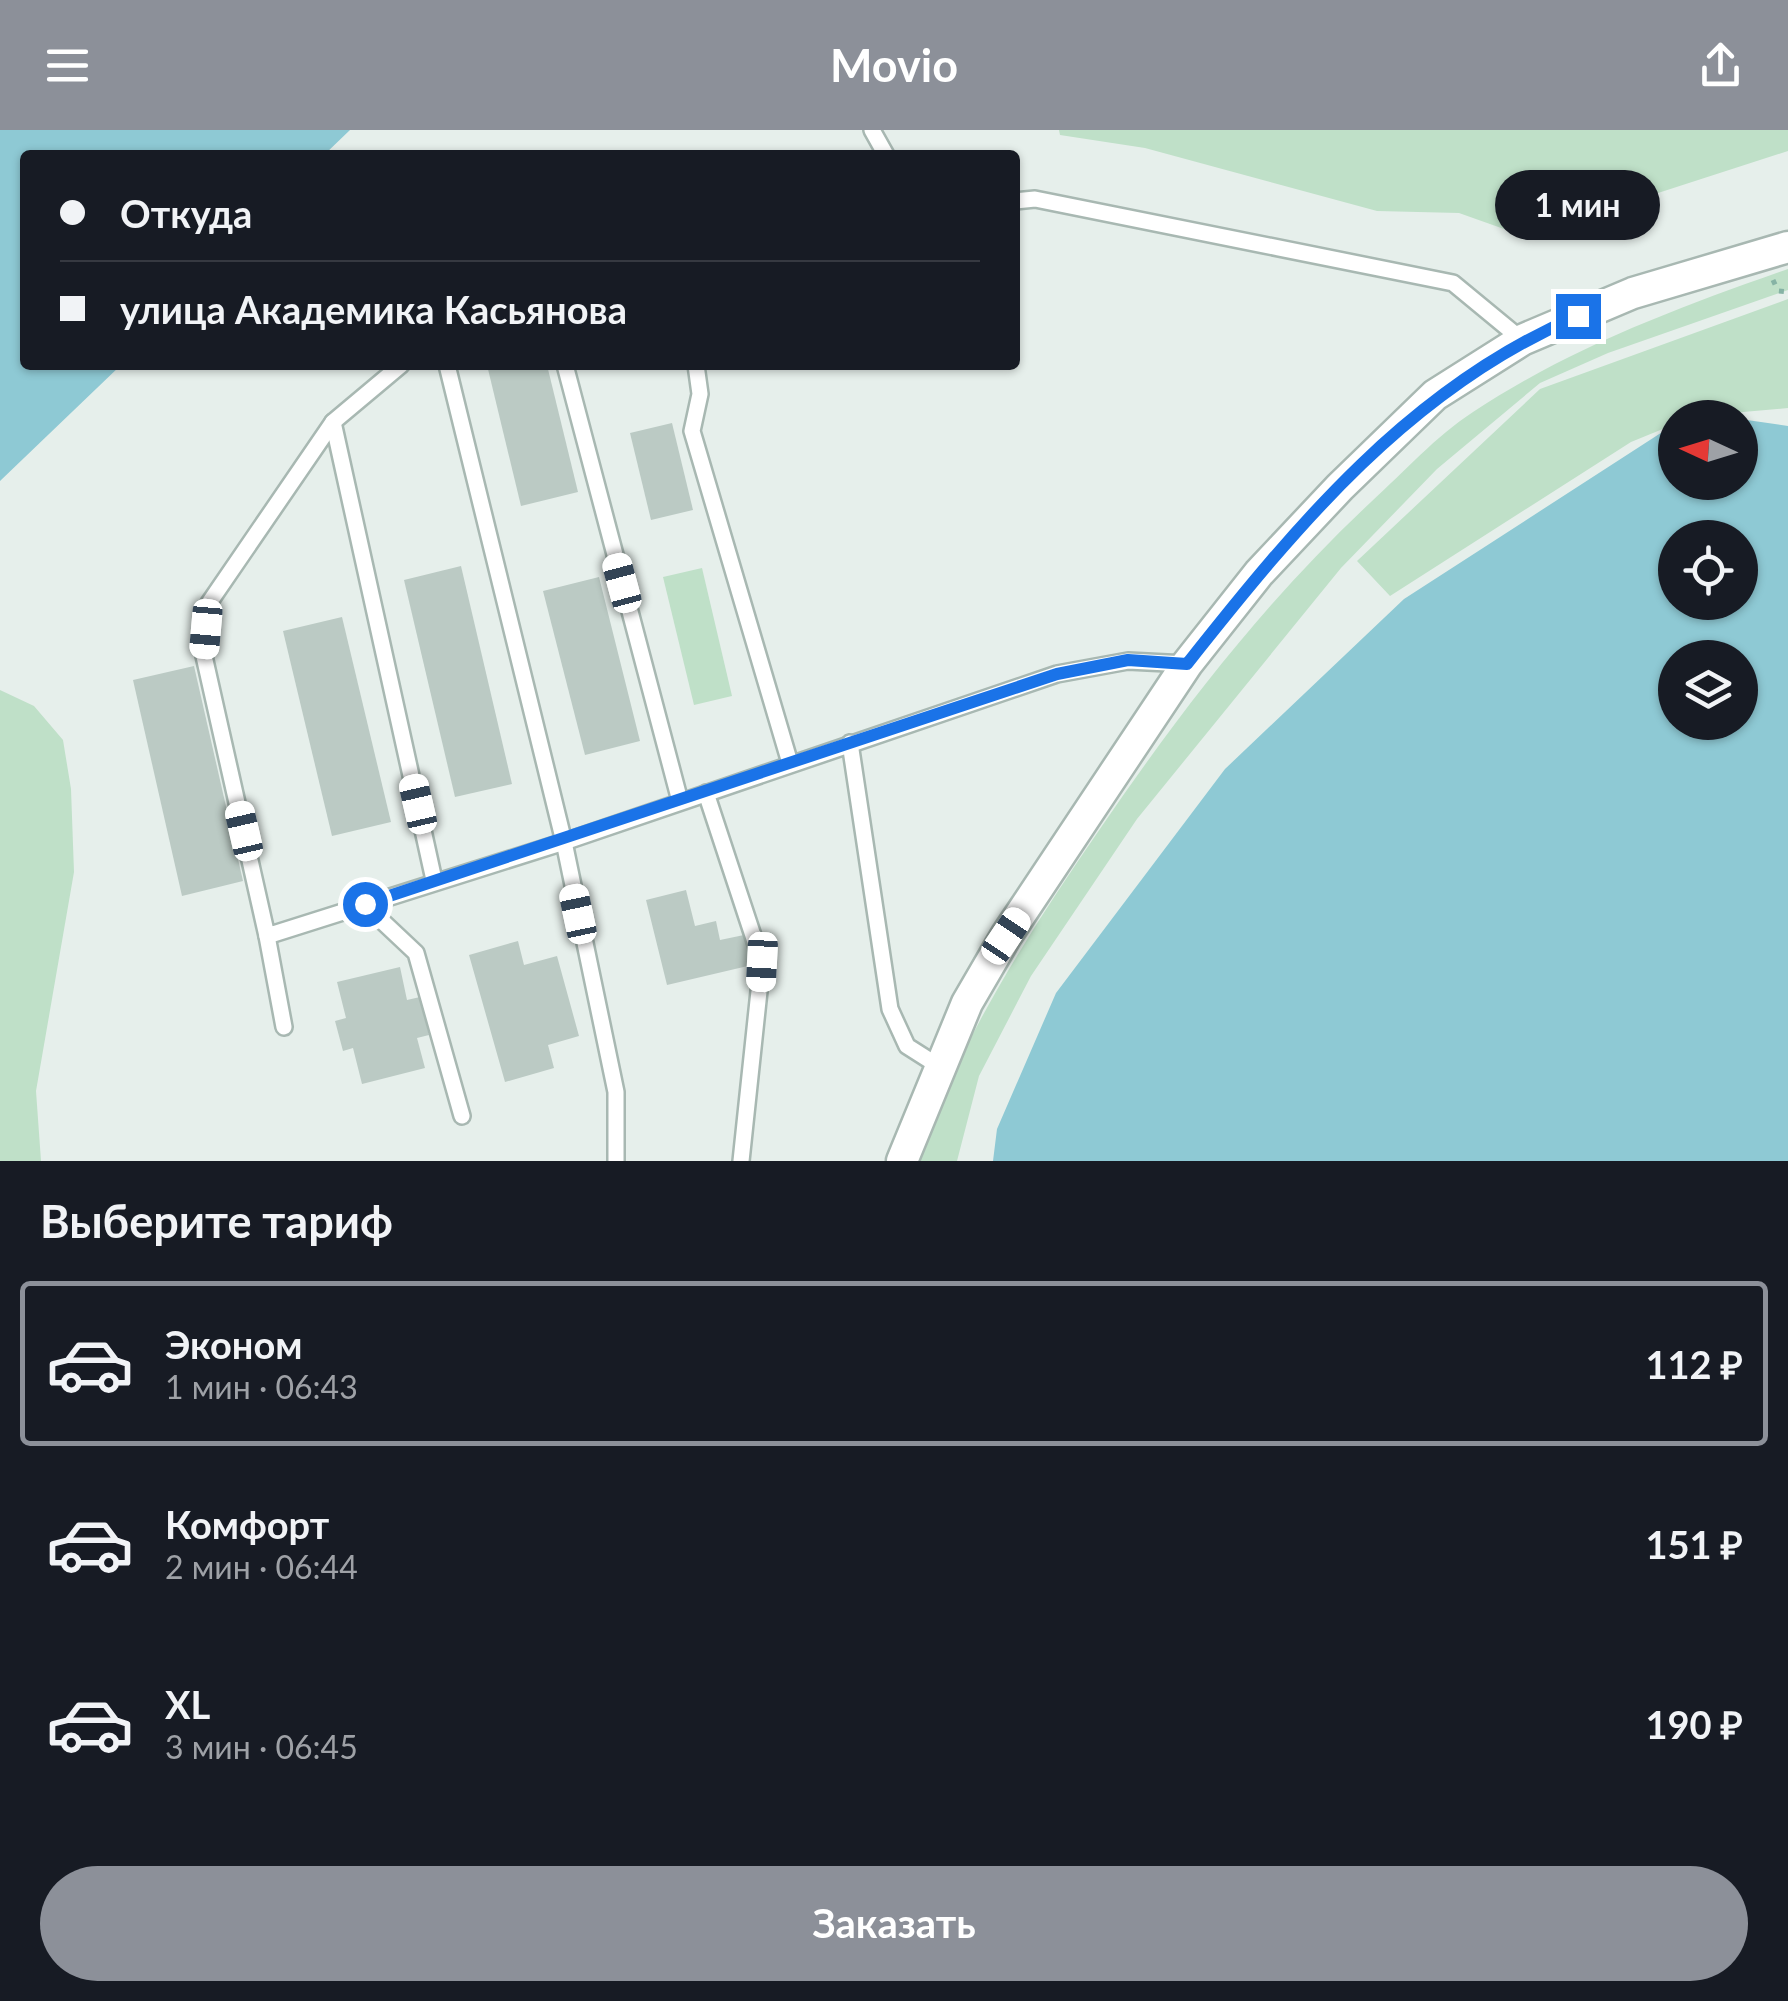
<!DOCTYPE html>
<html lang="ru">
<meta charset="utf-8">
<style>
body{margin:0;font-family:Lato,sans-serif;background:#242831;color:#f1f3f6;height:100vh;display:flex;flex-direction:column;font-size:38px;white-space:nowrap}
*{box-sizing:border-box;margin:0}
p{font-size:32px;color:#9ea1a6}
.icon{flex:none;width:55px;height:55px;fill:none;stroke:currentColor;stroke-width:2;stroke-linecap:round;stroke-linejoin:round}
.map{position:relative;height:1031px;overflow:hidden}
.side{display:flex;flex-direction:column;background:#171b24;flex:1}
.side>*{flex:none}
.hud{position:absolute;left:20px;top:20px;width:1000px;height:220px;border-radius:10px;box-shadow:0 2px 8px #0004;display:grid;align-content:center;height:220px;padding:0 40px;background:#171b24}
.needle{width:65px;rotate:274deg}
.tools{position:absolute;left:1658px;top:270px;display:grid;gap:20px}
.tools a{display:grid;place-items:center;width:100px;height:100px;border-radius:50%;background:#171b24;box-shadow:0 2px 8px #0004;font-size:50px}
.end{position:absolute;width:45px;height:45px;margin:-22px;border:12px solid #1a73e8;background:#fff;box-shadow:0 0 0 5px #fff}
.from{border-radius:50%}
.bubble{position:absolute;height:70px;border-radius:35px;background:#171b24;box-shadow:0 2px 8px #0004;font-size:32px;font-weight:700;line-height:70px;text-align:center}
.car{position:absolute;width:30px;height:60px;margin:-30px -15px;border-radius:12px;box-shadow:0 0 8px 2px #0007;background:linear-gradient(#fff 24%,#345 0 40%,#fff 0 76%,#345 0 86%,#fff 0)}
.hud b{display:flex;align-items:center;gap:35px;height:95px;font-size:38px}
.hud b+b{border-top:2px solid #363941}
.hud i{width:25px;height:25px;background:#f1f3f6}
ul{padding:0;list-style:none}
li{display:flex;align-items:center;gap:30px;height:165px;margin:0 20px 15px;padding:0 20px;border:5px solid transparent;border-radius:10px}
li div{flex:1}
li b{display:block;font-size:38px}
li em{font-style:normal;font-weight:700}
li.selected{border-color:#8c9099}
li>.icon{width:90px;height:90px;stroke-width:1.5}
h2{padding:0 40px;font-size:45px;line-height:120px}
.cta{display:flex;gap:20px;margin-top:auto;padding:20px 40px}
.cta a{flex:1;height:115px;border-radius:60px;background:#8c9099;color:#fff;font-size:40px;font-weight:700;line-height:115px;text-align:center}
header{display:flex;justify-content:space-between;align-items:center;height:130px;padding:0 40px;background:#8c9099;color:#fff;font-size:45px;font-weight:700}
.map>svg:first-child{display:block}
.green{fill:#bfe0c8}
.water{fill:#8ec9d4;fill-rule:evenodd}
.building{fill:#bbcac4}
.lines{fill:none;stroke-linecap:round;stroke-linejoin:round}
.lane-casing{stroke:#a8b8b2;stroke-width:20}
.street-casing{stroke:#a8b8b2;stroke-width:35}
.path{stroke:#86b3a5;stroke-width:5;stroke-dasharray:5 8;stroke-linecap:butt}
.lane{stroke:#fff;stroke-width:15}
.street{stroke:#fff;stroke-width:30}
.route{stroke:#1a73e8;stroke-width:12}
</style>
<header><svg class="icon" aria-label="menu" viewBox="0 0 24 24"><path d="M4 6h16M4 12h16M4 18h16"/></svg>Movio<svg class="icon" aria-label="share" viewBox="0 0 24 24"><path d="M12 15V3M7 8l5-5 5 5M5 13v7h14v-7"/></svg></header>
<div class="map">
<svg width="1788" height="1031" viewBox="0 0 1788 1031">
<rect width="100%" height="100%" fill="#e6efeb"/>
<g class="green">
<path d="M 1059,0 L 1788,0 L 1788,21 L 1553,97 L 1504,99 L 1459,83 L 1377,81 L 1145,18 L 1060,5 Z"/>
<path d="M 1788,139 L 1788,160 L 1608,223 L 1540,253 L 1437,339 L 1341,438 L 1137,689 L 1031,846 L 979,946 L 957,1031 L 916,1031 C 961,909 1028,803 1102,696 C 1182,579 1268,468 1371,372 C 1404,342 1436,306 1473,282 C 1572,217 1677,178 1788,139 Z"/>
<path d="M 1788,169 L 1788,278 L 1675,288 L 1675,294 L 1631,312 L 1390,466 L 1357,431 L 1540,259 Z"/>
<path d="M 702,438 L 732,566 L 694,575 L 663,447 Z"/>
<path d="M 0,560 L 34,576 L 63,610 L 71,659 L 74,742 L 36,961 L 41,1031 L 0,1031 Z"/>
</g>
<g class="water">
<path d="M 0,0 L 350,0 L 324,25 L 25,25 L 25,235 L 121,235 L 0,351 Z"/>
<path d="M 1740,289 L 1788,296 L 1788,1031 L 993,1031 L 997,999 L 1056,863 L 1225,639 L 1404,469 L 1667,299 L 1675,297 L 1675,352 L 1740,352 ZM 1675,408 L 1740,408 L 1740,472 L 1675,472 ZM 1675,528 L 1740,528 L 1740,592 L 1675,592 Z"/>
</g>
<g class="building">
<path d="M 487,235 L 547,235 L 578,362 L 521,376 Z"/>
<path d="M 672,293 L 693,380 L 651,390 L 630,303 Z"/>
<path d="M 461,436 L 512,654 L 455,667 L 404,450 Z"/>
<path d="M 599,447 L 640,611 L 585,625 L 543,461 Z"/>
<path d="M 342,487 L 391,692 L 332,706 L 283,501 Z"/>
<path d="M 194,536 L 243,751 L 182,766 L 133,550 Z"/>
<path d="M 686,760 L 695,796 L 716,791 L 720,810 L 744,805 L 752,835 L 667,855 L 646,770 Z"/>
<path d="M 518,811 L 524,835 L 557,826 L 579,906 L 548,915 L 554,938 L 505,952 L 469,825 Z"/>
<path d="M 400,837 L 407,870 L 420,867 L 429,905 L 417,908 L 425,938 L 362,954 L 353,918 L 343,921 L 335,891 L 346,888 L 337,852 Z"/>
</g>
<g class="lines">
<g class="lane-casing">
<g id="lane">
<path d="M 872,0 L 886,25"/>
<path d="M 1015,71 L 1035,69 L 1453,153 L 1522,210"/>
<path d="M 401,235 L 333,292 L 209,473 L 204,526 L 267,806 L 564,712 L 1057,544 L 1128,531 L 1187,534"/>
<path d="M 447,235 L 564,712 L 616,962 L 616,1031"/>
<path d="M 565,235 L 680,671"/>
<path d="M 696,235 L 700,264 L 692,301 L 790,633"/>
<path d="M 333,292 L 434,750"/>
<path d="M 850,613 L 890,879 L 907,916 L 940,937"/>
<path d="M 706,663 L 762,833 L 741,1031"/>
<path d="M 365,775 L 416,823 L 462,986"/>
<path d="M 267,806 L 284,897"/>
</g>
</g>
<g class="street-casing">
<path id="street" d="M 902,1031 L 967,873 L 1006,806 L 1187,534 L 1259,443 L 1340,357 L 1435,265 L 1522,210 L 1633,163 L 1788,117"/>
</g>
<path class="path" d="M 1773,150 L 1778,161 L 1788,162"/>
<use href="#lane" class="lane"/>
<use href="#street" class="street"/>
</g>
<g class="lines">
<path class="route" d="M 365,774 L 1057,544 L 1128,530 L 1187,534 C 1297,395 1411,257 1578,186"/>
</g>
</svg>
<div class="tools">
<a><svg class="needle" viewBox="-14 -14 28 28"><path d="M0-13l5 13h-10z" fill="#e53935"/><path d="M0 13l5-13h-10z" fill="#9ea1a6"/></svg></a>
<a><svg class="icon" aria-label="locate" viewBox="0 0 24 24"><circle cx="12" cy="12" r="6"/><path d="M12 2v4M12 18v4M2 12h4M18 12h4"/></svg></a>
<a><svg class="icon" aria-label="layers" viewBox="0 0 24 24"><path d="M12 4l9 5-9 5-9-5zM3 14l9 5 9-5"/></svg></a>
</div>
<i class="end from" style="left:365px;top:774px"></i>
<i class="end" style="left:1578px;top:186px"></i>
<div class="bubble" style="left:1495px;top:40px;width:165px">1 мин</div>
<i class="car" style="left:622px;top:453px;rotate:345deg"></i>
<i class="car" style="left:206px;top:499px;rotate:185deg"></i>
<i class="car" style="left:418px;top:674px;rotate:347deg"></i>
<i class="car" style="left:244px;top:701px;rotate:347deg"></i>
<i class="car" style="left:578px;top:784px;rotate:348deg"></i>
<i class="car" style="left:1006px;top:806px;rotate:34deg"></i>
<i class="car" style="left:762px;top:832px;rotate:183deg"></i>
<div class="hud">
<b><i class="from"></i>Откуда</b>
<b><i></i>улица Академика Касьянова</b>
</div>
</div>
<section class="side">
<h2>Выберите тариф</h2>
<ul>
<li class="selected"><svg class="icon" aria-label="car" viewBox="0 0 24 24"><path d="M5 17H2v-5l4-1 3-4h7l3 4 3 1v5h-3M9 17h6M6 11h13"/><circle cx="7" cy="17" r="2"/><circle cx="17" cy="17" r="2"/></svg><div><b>Эконом</b><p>1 мин · 06:43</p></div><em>112 ₽</em></li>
<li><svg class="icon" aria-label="car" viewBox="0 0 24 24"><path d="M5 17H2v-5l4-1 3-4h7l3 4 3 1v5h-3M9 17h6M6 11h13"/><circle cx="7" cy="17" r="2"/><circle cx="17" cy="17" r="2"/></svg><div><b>Комфорт</b><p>2 мин · 06:44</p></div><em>151 ₽</em></li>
<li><svg class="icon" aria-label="car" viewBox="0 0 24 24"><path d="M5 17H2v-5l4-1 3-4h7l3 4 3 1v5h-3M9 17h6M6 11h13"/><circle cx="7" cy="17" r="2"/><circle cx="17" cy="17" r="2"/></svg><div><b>XL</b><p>3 мин · 06:45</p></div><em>190 ₽</em></li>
</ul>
<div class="cta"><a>Заказать</a></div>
</section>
